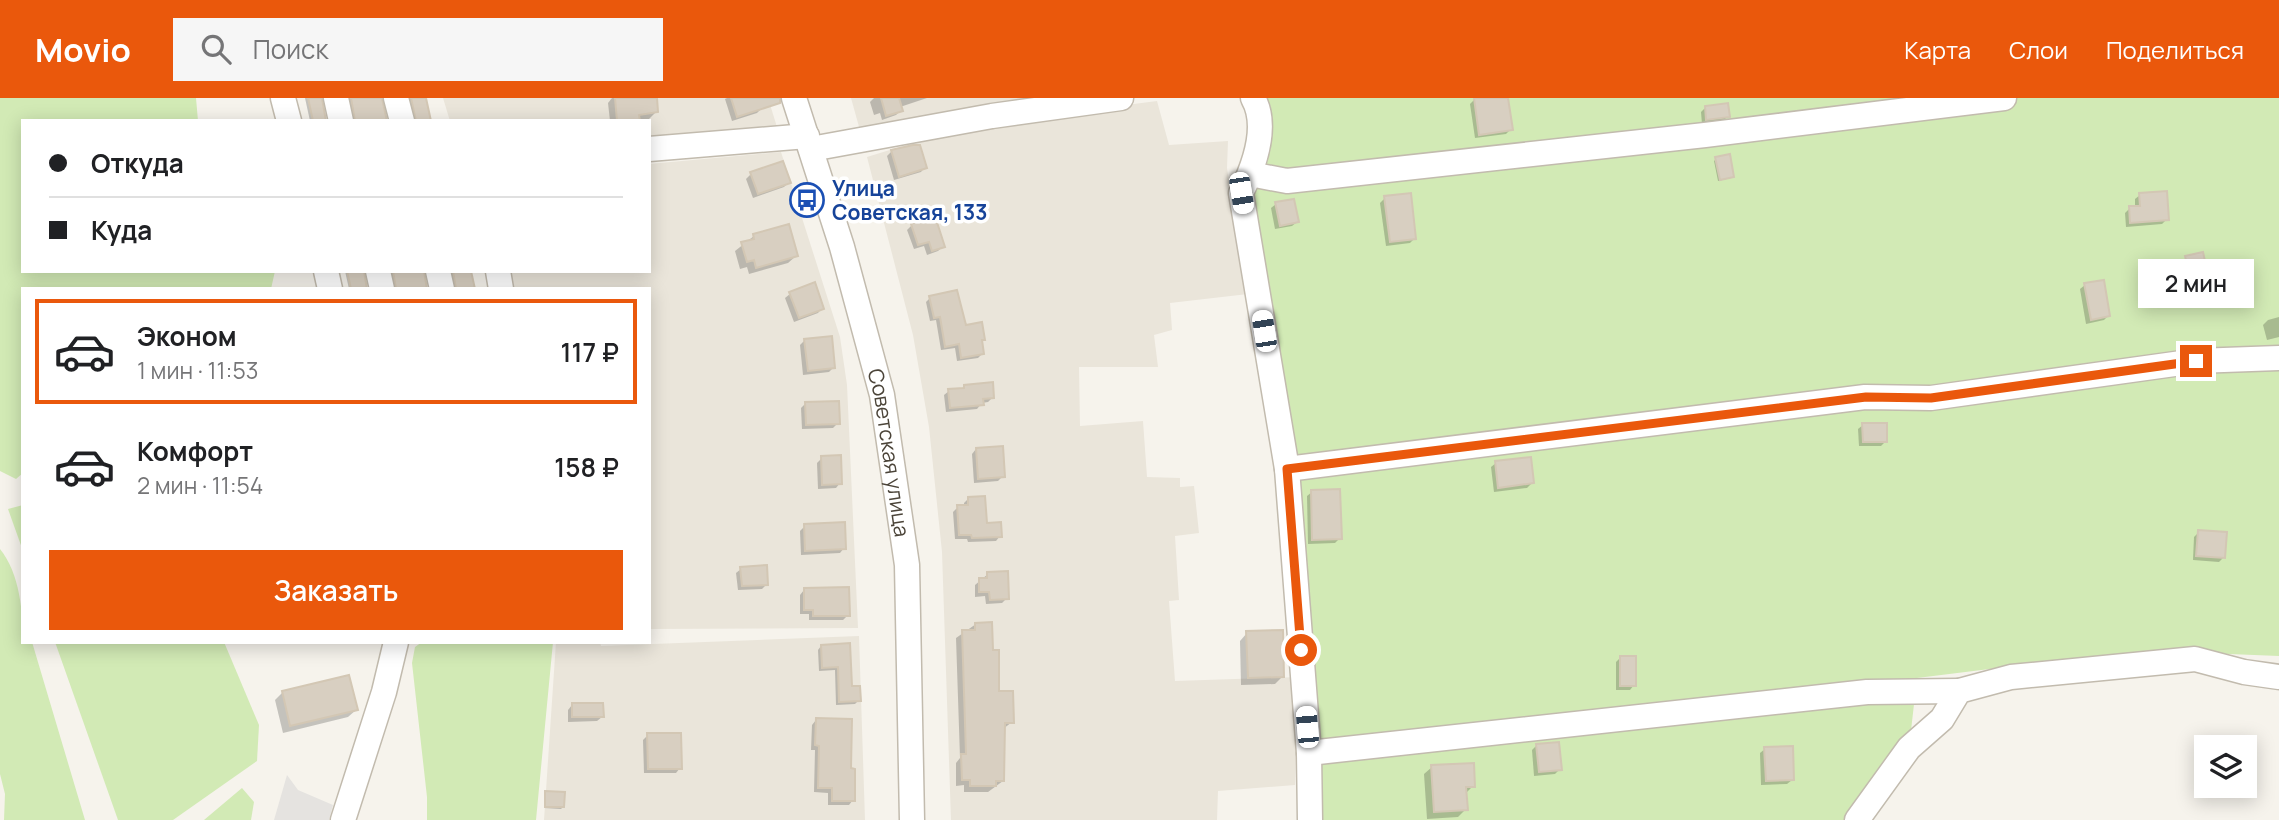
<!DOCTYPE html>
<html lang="ru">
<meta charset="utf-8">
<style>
body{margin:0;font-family:Manrope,sans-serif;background:#f6f6f6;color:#202124;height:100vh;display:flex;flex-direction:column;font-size:26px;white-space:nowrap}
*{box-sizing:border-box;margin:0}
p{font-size:23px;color:#757577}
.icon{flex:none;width:38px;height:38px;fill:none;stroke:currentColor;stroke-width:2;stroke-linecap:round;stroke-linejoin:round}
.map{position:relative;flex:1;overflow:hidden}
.drawer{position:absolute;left:21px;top:189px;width:630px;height:357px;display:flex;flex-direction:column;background:#fff;border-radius:0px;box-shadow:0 4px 18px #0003}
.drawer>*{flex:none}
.top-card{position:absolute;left:21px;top:21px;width:630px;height:154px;border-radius:0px;box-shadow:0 4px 18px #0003;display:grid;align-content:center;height:154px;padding:0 28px;background:#fff}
.fabs{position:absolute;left:2194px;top:637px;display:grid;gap:14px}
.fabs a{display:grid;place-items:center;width:63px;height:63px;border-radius:0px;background:#fff;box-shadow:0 4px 18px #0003;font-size:35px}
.end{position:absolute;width:32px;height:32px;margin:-16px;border:9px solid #ea580c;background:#fff;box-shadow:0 0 0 4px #fff}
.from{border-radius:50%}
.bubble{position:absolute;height:49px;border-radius:0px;background:#fff;box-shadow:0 4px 18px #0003;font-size:23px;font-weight:600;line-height:49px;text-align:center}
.car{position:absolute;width:21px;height:42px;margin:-21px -10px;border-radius:9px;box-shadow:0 0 5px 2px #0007;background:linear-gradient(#fff 24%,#345 0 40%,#fff 0 76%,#345 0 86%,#fff 0)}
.top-card b{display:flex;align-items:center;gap:24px;height:66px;font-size:26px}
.top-card b+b{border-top:2px solid #e0e0e0}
.top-card i{width:18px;height:18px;background:#202124}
ul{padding:12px 0 0;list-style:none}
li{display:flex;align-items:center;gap:21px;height:105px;margin:0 14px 10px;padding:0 14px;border:4px solid transparent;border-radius:0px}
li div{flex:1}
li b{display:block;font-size:26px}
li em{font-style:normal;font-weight:600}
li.on{border-color:#ea580c}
li>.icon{width:63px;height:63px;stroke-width:1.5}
.button{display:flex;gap:14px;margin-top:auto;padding:14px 28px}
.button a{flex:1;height:80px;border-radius:0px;background:#ea580c;color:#fff;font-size:28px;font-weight:600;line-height:80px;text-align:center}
header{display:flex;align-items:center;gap:42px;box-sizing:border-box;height:98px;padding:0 35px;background:#ea580c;color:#fff}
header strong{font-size:33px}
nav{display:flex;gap:38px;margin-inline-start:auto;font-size:24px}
.search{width:490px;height:63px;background:#f6f6f6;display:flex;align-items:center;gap:18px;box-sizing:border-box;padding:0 24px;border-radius:0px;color:#757577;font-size:26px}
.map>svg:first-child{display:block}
.residential{fill:#eae5da}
.green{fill:#d2eab5}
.parking{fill:#e5e3e0}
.shadow{fill:#0003}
.building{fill:#d8cfc1;stroke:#d3c7b4;stroke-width:2}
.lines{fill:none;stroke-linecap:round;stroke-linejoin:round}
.minor-casing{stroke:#c2bbae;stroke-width:27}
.minor{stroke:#fff;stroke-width:24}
.route{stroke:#ea580c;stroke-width:9}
.labels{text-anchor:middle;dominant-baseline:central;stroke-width:7;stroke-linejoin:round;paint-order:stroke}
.transit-label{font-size:21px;font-weight:bold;fill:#164399;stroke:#fff;text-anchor:start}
.street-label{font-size:21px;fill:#4b4439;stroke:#fff}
</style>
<header>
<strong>Movio</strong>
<div class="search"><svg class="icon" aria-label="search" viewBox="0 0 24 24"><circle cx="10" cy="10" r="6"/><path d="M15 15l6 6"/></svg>Поиск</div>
<nav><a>Карта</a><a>Слои</a><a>Поделиться</a></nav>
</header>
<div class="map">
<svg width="2279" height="722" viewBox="0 0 2279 722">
<rect width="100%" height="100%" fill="#f6f3ec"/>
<g class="residential">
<path d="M 443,0 L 768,0 L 777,29 L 649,42 L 649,23 L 450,23 Z"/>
<path d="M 851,0 L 1082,0 L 861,36 Z"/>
<path d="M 1157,3 L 1169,47 L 1228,43 L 1227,70 L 1237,138 L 1248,196 L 1170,205 L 1172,232 L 1154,237 L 1158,269 L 1079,269 L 1080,328 L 1143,323 L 1147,379 L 1180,380 L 1180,389 L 1194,388 L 1199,435 L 1175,438 L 1179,502 L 1169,503 L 1175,583 L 1298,579 L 1295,687 L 1218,693 L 1217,722 L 951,722 L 942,454 L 929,329 L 913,237 L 867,59 L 971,27 Z"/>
<path d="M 781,54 L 840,239 L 847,287 L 858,530 L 649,531 L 649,191 L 510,191 L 506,173 L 649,173 L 649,66 Z"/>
<path d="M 859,538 L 865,722 L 544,722 L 556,544 L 600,544 L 601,548 Z"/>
</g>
<g class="green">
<path d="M 0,0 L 196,0 L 198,23 L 23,23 L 23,173 L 275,173 L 271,191 L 23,191 L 23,375 L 16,381 L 0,373 Z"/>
<path d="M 1253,0 L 2279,0 L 2279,558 L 2204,555 L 2061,562 L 1917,580 L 1909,650 L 1857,722 L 1310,722 L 1250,76 Z"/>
<path d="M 23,407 L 23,453 L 8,411 Z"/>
<path d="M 0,451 C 20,476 23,514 23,544 L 32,544 L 85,722 L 4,722 L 5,696 L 0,676 Z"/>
<path d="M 55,544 L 224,544 L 259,627 L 257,663 L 173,722 L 118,722 Z"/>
<path d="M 422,544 L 553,544 L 536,722 L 427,722 L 427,699 L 412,565 L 415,549 Z"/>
<path d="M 242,690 L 254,704 L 251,722 L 204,722 Z"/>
</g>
<path class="parking" d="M 287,677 L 298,692 L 333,707 L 329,722 L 274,722 Z"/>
<g class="shadow">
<path d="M 305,0 L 320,0 L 324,23 L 310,23 Z"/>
<path d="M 349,0 L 380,0 L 385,23 L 354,23 Z"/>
<path d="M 409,0 L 424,0 L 429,23 L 415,23 Z"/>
<path d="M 612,0 L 655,0 L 656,14 L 649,21 L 610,23 L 608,5 Z"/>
<path d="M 727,0 L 759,0 L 762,10 L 757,15 L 732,23 L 725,1 Z"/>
<path d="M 874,0 L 927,0 L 900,9 L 901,12 L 896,17 L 882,22 L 880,15 L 874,17 L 870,4 Z"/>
<path d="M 1483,0 L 1506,0 L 1511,31 L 1506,36 L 1475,40 L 1470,6 L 1475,1 Z"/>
<path d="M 1705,10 L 1728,18 L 1723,23 L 1702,26 L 1701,14 Z"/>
<path d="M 892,53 L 925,69 L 921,74 L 894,82 L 887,58 Z"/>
<path d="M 1716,61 L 1732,79 L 1731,80 L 1718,83 L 1714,63 Z"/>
<path d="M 751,76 L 789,84 L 784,89 L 753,100 L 746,81 Z"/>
<path d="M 2140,97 L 2167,121 L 2162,126 L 2126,129 L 2125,115 L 2130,110 L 2135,110 L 2135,101 Z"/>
<path d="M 1385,100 L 1415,140 L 1410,145 L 1386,148 L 1380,105 Z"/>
<path d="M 1276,106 L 1297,124 L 1292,128 L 1275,131 L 1271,110 Z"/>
<path d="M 912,127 L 943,148 L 938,153 L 927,157 L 924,148 L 914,151 L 907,132 Z"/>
<path d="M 754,138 L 796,158 L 788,165 L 749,176 L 747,169 L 740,171 L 735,153 Z"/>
<path d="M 2186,160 L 2207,180 L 2202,185 L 2187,189 L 2181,165 Z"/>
<path d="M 345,173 L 363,173 L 365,191 L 349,191 Z"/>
<path d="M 391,173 L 422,173 L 426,191 L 394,191 Z"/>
<path d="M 450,173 L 469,173 L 473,191 L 455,191 Z"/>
<path d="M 2085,187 L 2108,218 L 2104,222 L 2086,226 L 2080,191 Z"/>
<path d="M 790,196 L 822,210 L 818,215 L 794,224 L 785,200 Z"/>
<path d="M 930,200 L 983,241 L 980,244 L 982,256 L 978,260 L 957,263 L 955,250 L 941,252 L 936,222 L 930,223 L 926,204 Z"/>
<path d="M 2279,219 L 2279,239 L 2267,242 L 2263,227 L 2268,222 Z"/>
<path d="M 805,242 L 833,270 L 829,274 L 803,277 L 800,247 Z"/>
<path d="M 964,288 L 993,299 L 988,304 L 982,305 L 977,311 L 946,314 L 944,297 L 949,293 L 961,292 Z"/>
<path d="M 806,305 L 838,325 L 833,330 L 802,331 L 801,310 Z"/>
<path d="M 1863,327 L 1886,343 L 1881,348 L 1859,348 L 1858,331 Z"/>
<path d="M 976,351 L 1003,378 L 998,383 L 974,385 L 972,356 Z"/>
<path d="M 822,360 L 840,385 L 836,390 L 818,391 L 817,365 Z"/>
<path d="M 1496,365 L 1532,385 L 1527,390 L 1494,394 L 1491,369 Z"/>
<path d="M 1312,394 L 1340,440 L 1335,445 L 1308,446 L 1307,398 Z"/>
<path d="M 968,401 L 985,427 L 1000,438 L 996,443 L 968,444 L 967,441 L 955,441 L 953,414 L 958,409 L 964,409 L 964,405 Z"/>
<path d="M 805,428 L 844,450 L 840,455 L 801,457 L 800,433 Z"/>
<path d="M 2199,434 L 2224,459 L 2219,464 L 2193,462 L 2194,439 Z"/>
<path d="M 741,471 L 767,486 L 762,491 L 738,492 L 736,475 Z"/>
<path d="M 988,476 L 1007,500 L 1002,505 L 986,506 L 985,498 L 975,499 L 975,487 Z"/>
<path d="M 804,492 L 848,517 L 843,522 L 809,522 L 809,516 L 800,516 L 800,497 Z"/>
<path d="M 976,526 L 991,554 L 997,595 L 1012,624 L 1003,631 L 1003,683 L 988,694 L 964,694 L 964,687 L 956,688 L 956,665 L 960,660 L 956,540 Z"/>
<path d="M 1247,535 L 1283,578 L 1275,586 L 1241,587 L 1240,543 Z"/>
<path d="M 849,547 L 851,590 L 859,602 L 855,606 L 836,607 L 835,572 L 819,573 L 818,552 L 821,548 Z"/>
<path d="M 1620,560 L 1634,587 L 1630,592 L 1616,592 L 1616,564 Z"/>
<path d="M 282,595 L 356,612 L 348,619 L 283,635 L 275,602 Z"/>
<path d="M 572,607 L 602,619 L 597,623 L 568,624 L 568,612 Z"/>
<path d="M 816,622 L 849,672 L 853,702 L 849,707 L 828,707 L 828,695 L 814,694 L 815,652 L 811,652 L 812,627 Z"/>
<path d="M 648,637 L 680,670 L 676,675 L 644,675 L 643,642 Z"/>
<path d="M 1537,647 L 1560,671 L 1555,676 L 1534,678 L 1532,652 Z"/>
<path d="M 1765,651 L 1792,682 L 1787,686 L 1761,687 L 1760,655 Z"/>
<path d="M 1432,669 L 1473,688 L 1465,696 L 1466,711 L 1458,719 L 1427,721 L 1424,676 Z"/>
<path d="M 546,695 L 563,709 L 561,711 L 544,710 Z"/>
</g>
<g class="building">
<path d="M 308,0 L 322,0 L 326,23 L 313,23 Z"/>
<path d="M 351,0 L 382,0 L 387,23 L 355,23 Z"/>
<path d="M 411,0 L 426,0 L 431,23 L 416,23 Z"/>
<path d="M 615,0 L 657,0 L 658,14 L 639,17 L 640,23 L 617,23 Z"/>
<path d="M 731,0 L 780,0 L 780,5 L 737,19 Z"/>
<path d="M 881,0 L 899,0 L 903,13 L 886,18 Z"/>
<path d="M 1474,0 L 1508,0 L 1513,32 L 1479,37 Z"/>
<path d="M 1728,5 L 1730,19 L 1706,22 L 1705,8 Z"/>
<path d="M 913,47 L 920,47 L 927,70 L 899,79 L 891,52 Z"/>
<path d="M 1730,56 L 1734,79 L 1720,82 L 1715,59 Z"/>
<path d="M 783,63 L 791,85 L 758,96 L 750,74 Z"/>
<path d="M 2167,93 L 2169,122 L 2130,125 L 2129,108 L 2140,108 L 2139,95 Z"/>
<path d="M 1411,95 L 1416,141 L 1390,144 L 1384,98 Z"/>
<path d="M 1294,101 L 1299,124 L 1280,128 L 1275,104 Z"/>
<path d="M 934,115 L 945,149 L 932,153 L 929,144 L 918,147 L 911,126 Z"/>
<path d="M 789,126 L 798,158 L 756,170 L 754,162 L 747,164 L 741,144 L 754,141 L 753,136 Z"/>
<path d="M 2203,154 L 2209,181 L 2191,185 L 2185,158 Z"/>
<path d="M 347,173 L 364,173 L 367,191 L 351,191 Z"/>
<path d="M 393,173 L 424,173 L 427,191 L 396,191 Z"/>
<path d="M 453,173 L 471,173 L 475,191 L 456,191 Z"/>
<path d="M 2104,182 L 2110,218 L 2091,222 L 2084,185 Z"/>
<path d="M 815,184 L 824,211 L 799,220 L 789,194 Z"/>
<path d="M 957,192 L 966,227 L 982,224 L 985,242 L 982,242 L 984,256 L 961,260 L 959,246 L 945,249 L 940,219 L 934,220 L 929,198 Z"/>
<path d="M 832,238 L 835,270 L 808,273 L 804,241 Z"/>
<path d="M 993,284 L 994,300 L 983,301 L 984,307 L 950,310 L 948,291 L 964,290 L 964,287 Z"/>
<path d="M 839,303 L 840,326 L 806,327 L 805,304 Z"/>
<path d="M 1862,325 L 1887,325 L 1887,344 L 1863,344 Z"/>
<path d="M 1003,348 L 1005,379 L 978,381 L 976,350 Z"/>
<path d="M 841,357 L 842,386 L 822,387 L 821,358 Z"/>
<path d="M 1531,359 L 1534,385 L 1498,390 L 1495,363 Z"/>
<path d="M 1340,391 L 1342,441 L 1312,442 L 1311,392 Z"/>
<path d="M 985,398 L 987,425 L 1001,424 L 1002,439 L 972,440 L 971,437 L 959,437 L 957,407 L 968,407 L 968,399 Z"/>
<path d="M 845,424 L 846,451 L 805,453 L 804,426 Z"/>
<path d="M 2198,432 L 2227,434 L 2225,460 L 2196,458 Z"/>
<path d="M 767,467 L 768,487 L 742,488 L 740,469 Z"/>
<path d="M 1008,473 L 1009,501 L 990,502 L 989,494 L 979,494 L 979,480 L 987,480 L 987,474 Z"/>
<path d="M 849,489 L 850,518 L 813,518 L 813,512 L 804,512 L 804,490 Z"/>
<path d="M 992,524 L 993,552 L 999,552 L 999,593 L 1013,593 L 1014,625 L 1005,625 L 1004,683 L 996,683 L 996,688 L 970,688 L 970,682 L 962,682 L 961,656 L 966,656 L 962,532 L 975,532 L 975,525 Z"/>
<path d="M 1283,532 L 1284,579 L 1248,580 L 1246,533 Z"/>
<path d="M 850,545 L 852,588 L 860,588 L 861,603 L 839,604 L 838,569 L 822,570 L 821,547 Z"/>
<rect x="1620" y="558" width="16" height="30"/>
<path d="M 349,577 L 358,612 L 290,628 L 282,593 Z"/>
<path d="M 572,605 L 603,605 L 604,619 L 572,619 Z"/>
<path d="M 816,620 L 852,621 L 851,670 L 855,671 L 855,703 L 832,703 L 832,690 L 818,690 L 819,648 L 815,647 Z"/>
<path d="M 647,635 L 681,635 L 682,671 L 648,671 Z"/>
<path d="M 1559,644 L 1562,672 L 1539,674 L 1536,646 Z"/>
<path d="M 1793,648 L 1794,682 L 1766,683 L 1764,649 Z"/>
<path d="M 1474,665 L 1475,689 L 1466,689 L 1468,712 L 1434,714 L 1431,667 Z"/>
<path d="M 545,693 L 565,694 L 564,709 L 545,709 Z"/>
</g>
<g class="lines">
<g class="minor-casing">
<g id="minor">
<path d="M 283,0 L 289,23"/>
<path d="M 336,0 L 341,23"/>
<path d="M 396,0 L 402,23"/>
<path id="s1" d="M 794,0 L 842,149 L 882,297 L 907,467 L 912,722"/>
<path d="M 1253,0 C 1269,28 1254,68 1241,95 L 1287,371 L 1309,655 L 1310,722"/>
<path d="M 649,51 L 807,38"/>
<path d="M 811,51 L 992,18 L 1121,0"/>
<path d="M 1250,76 L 1287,83 L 1705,37 L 2004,0"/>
<path d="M 326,173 L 330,191"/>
<path d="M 378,173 L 382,191"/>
<path d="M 438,173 L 442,191"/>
<path d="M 498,173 L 501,191"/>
<path d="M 1287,371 L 1865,299 L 1931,300 L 2196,263 L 2279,260"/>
<path d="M 1309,655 L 1867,594 L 1959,593"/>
<path d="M 343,722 L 384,594 L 396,544"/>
<path d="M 1857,722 L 1909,650 L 1942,621 L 1959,593 L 2011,579 L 2195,561 L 2244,574 L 2279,579"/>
</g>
</g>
<use href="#minor" class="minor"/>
</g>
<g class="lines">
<path class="route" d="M 1301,552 L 1287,371 L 1866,299 L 1931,300 L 2196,263"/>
</g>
<defs>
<g id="bus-ring" transform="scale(1.75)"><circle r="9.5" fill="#fff" stroke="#1a4fb4" stroke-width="1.5"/><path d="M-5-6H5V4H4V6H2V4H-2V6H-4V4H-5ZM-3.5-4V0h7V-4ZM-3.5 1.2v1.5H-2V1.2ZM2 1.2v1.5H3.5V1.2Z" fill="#1a4fb4"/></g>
</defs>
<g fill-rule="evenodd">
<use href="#bus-ring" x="807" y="102"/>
</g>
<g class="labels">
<g class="transit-label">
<text x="832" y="90">Улица<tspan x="832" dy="24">Советская, 133</tspan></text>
</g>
<g class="street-label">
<text stroke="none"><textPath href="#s1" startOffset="368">Советская улица</textPath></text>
</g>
</g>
</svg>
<div class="fabs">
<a><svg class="icon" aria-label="layers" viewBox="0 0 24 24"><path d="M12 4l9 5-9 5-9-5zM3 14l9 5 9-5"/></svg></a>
</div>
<i class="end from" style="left:1301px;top:552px"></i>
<i class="end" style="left:2196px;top:263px"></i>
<div class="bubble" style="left:2138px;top:161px;width:116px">2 мин</div>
<i class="car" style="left:1241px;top:95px;rotate:171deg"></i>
<i class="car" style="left:1264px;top:233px;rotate:351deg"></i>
<i class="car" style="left:1307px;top:629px;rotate:355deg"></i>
<div class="top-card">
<b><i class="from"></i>Откуда</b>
<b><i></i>Куда</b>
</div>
<section class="drawer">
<ul>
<li class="on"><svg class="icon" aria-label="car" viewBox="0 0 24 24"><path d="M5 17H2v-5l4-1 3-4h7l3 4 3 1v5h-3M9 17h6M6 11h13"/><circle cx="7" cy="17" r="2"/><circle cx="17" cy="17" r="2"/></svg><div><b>Эконом</b><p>1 мин · 11:53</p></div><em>117 ₽</em></li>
<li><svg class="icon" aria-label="car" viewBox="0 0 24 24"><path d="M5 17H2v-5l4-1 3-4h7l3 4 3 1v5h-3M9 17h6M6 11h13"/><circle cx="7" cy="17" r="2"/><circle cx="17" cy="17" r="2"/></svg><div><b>Комфорт</b><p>2 мин · 11:54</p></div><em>158 ₽</em></li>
</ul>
<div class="button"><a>Заказать</a></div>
</section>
</div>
